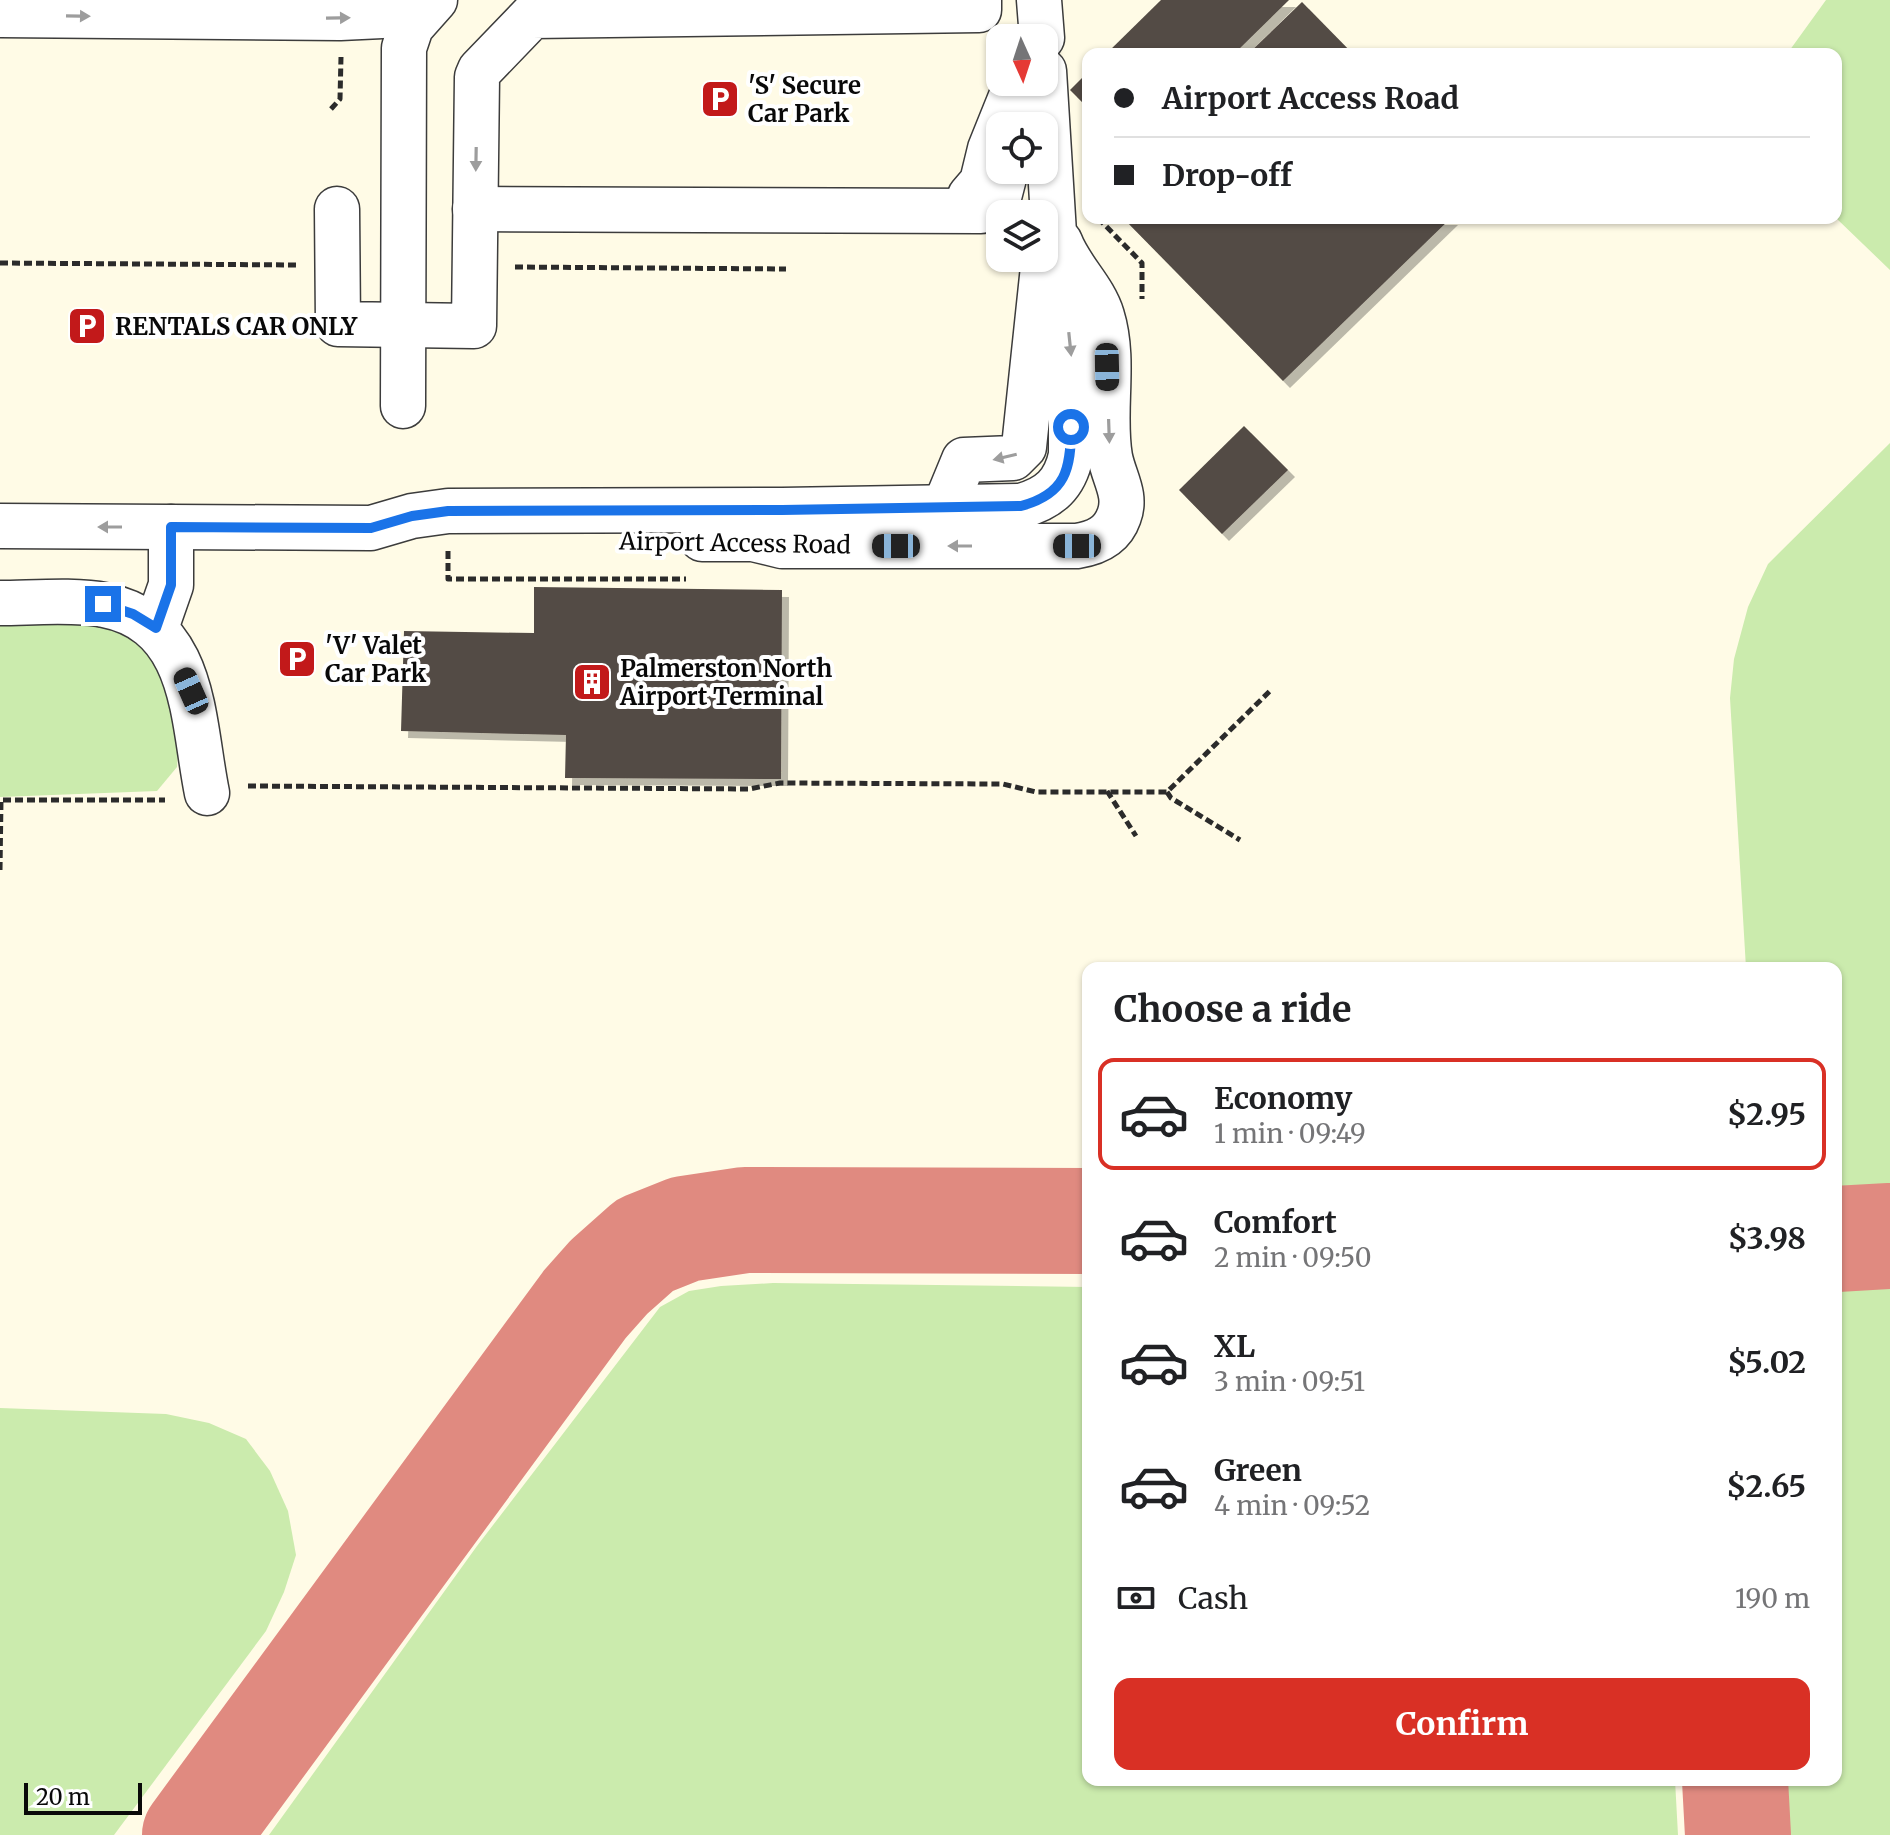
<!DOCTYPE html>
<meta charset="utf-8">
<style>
body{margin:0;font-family:Merriweather,serif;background:#f6f6f6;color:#202124;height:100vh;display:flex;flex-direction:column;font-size:30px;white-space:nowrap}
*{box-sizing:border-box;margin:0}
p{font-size:26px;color:#757577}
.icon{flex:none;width:44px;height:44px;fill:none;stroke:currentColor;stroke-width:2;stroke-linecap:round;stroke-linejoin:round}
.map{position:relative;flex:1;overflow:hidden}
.drawer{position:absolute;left:1082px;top:962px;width:760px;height:824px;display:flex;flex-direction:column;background:#fff;border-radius:16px;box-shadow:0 2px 6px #0004}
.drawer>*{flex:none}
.guide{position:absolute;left:1082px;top:48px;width:760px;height:176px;border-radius:16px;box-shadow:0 2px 6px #0004;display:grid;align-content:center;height:176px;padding:0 32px;background:#fff}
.needle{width:52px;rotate:177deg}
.buttons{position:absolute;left:986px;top:24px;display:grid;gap:16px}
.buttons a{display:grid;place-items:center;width:72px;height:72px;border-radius:16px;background:#fff;box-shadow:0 2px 6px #0004;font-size:40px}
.scale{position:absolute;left:24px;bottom:20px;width:118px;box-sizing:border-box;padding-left:8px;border:4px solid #090909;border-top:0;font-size:22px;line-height:28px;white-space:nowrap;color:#090909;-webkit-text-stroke:6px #fff;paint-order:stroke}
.end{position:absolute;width:36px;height:36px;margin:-18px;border:10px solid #1a73e8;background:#fff;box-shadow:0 0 0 4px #fff}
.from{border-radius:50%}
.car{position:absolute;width:24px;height:48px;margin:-24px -12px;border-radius:10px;box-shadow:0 0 6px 2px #0007;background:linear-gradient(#222 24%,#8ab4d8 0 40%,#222 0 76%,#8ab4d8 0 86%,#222 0)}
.guide b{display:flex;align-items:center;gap:28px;height:76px;font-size:30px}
.guide b+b{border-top:2px solid #e0e0e0}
.guide i{width:20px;height:20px;background:#202124}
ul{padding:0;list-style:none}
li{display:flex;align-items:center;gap:24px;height:112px;margin:0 16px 12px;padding:0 16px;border:4px solid transparent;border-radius:16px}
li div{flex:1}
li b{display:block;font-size:30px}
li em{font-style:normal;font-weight:700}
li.on{border-color:#d93025}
li>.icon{width:72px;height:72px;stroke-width:1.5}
h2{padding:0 32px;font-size:36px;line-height:96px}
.pay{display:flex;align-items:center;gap:20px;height:88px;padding:0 32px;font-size:30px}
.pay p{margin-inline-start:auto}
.cta{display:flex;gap:16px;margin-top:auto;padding:16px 32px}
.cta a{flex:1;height:92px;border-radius:16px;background:#d93025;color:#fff;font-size:32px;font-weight:700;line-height:92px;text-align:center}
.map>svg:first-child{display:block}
.green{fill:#cbebad}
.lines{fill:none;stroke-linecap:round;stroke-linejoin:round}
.taxiway{stroke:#e08a80;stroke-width:106}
.building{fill:#534b45;filter:url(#shadow)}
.minor-casing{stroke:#3c3c3c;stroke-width:47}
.path{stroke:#2b2b2b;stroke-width:5;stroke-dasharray:8 4;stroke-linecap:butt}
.minor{stroke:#fff;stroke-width:44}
.oneway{fill:#9d9d9d}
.route{stroke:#1a73e8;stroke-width:10}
.labels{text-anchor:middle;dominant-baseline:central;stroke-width:8;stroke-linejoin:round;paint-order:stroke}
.poi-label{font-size:24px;font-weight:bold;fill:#090909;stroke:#fff;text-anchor:start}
.street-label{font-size:24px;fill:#090909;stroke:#fff}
</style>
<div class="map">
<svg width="1890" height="1835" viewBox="0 0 1890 1835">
<defs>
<filter id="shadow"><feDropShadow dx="7" dy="7" stdDeviation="0" flood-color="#0004"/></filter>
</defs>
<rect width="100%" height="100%" fill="#fffbe6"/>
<g class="green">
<path d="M 1826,0 L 1890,0 L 1890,270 L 1836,218 L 1836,54 L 1787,54 Z"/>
<path d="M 1890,443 L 1890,1204 L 1848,1206 L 1846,1190 L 1836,1190 L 1836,968 L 1746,968 L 1730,698 L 1734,659 L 1748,607 L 1768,564 Z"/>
<path d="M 0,616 L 94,620 L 127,634 L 149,652 L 167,674 L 179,734 L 177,767 L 157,791 L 0,797 Z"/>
<path d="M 1890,1268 L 1890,1835 L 1786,1835 L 1783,1780 L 1836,1780 L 1836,1274 L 1850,1270 Z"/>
<path d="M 773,1283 L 1088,1287 L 1088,1780 L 1675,1780 L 1678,1835 L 269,1835 L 477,1546 L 660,1307 L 689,1291 L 721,1286 Z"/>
<path d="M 0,1408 L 166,1414 L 209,1423 L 246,1439 L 270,1471 L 288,1511 L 296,1555 L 284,1592 L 266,1631 L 114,1835 L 0,1835 Z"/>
</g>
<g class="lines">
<g class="taxiway">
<path d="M 1836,1239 L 1890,1236"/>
<path d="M 1735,1780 L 1738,1835"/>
<path d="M 195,1835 L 585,1304 L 609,1277 L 645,1245 L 685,1229 L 745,1220 L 1088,1221"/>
</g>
</g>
<g class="building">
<path d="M 1161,0 L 1289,0 L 1234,54 L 1106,54 Z"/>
<path d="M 1302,2 L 1353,54 L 1248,54 Z"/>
<path d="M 1088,72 L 1088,108 L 1070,90 Z"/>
<path d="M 1123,218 L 1451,218 L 1283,381 Z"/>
<path d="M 1244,426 L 1288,470 L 1222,534 L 1179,490 Z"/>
<path d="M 534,587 L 782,590 L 781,779 L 565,778 L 566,735 L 401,731 L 404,631 L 534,633 Z"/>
</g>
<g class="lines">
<g class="minor-casing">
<g id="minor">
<path d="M 1039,0 L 1042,38"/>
<path d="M 0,15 L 340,18 L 382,16 L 432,0"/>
<path d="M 970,196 L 982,182 L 990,149 L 1017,82"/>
<path d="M 337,209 L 338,324 L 474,326 L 477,77 L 480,70 L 532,16 L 979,10 L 979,0"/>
<path d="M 475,209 L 981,211 L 997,205 L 1006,170"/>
<path d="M 403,406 L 404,48 L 411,27 L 435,0"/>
<path d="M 945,506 L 964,460 L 1013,458 L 1024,447 L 1043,267"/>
<path d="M 0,526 L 371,528 L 412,516 L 448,511 L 782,510 L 1021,506 C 1050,498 1065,484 1071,455 L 1071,343 L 1057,282 L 1044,71"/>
<path d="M 702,539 L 753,539 L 782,546 L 1077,546 C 1096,543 1112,536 1119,516 C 1127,495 1114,478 1110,457 C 1102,411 1116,361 1102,316 C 1094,289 1070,269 1060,242"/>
<path d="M 0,603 C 29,603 77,599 104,605 C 197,623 192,720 207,793"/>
<path d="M 156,628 L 171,585 L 171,527"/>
</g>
</g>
<g class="path">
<path d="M 331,109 L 340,99 L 341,57"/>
<path d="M 1098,218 L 1142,263 L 1142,299"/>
<path d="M 0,263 L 298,265"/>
<path d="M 515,267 L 786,269"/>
<path d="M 448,551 L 448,579 L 686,579"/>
<path d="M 248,786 L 749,789 L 780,783 L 1003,784 L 1036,792 L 1167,792 L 1272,689"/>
<path d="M 1107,791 L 1136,836"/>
<path d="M 1167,792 L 1171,798 L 1240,840"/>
<path d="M 0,870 L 1,800 L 165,800"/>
</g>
<use href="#minor" class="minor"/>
</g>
<defs><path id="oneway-solid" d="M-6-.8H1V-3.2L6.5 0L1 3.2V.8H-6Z" transform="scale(2)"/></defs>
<g class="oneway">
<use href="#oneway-solid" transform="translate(78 16) rotate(1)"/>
<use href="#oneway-solid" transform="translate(338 18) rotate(-1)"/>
<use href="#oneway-solid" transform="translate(476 159) rotate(91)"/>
<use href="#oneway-solid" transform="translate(1070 344) rotate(84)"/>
<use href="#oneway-solid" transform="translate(1109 431) rotate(88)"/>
<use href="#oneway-solid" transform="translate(1005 457) rotate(167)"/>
<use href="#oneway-solid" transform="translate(110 527) rotate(-180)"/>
<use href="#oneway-solid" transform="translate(960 546) rotate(-180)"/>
</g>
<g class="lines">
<path class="route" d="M 103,604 L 133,614 L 156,628 L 171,585 L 171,527 L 371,528 L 412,516 L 448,511 L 782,510 L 1021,506 C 1066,494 1071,469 1071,427"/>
</g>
<defs>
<g id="parking-square" transform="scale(2)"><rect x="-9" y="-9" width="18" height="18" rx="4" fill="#c2191a" stroke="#fff"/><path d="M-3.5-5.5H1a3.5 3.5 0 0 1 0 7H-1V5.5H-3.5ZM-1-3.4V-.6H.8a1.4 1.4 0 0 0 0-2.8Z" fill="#fff"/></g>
<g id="building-square" transform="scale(2)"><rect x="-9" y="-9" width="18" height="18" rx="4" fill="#c2191a" stroke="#fff"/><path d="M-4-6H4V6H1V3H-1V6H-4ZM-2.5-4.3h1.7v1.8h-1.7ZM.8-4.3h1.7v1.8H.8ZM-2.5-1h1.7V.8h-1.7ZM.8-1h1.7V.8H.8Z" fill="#fff"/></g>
</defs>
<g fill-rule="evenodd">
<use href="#parking-square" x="720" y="99"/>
<use href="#parking-square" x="87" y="326"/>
<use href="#parking-square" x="297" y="659"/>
<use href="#building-square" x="592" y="682"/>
</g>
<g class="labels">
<g class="poi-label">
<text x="748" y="85">'S' Secure<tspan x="748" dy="28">Car Park</tspan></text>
<text x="115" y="326">RENTALS CAR ONLY</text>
<text x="325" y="645">'V' Valet<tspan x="325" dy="28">Car Park</tspan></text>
<text x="620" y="668">Palmerston North<tspan x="620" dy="28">Airport Terminal</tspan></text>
</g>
<g class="street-label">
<text transform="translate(735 543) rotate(1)">Airport Access Road</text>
</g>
</g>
</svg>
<div class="buttons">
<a><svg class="needle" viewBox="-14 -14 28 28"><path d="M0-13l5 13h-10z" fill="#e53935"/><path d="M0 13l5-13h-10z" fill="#757577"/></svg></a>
<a><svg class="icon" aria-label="locate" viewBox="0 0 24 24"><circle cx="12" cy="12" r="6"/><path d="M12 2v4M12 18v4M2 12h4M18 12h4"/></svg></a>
<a><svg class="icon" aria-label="layers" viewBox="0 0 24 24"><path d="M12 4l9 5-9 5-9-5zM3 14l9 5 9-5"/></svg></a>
</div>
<div class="scale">20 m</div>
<i class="end from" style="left:1071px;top:427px"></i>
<i class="end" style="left:103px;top:604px"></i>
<i class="car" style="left:1107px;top:367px;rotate:179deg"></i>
<i class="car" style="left:896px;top:546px;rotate:270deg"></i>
<i class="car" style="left:1077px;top:546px;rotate:270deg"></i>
<i class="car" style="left:191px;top:691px;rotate:336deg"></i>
<div class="guide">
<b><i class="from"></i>Airport Access Road</b>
<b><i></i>Drop-off</b>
</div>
<section class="drawer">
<h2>Choose a ride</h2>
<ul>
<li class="on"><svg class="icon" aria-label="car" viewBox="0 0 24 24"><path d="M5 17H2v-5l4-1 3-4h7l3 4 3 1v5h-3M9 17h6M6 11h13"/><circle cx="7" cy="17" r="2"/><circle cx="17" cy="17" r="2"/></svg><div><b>Economy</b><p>1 min · 09:49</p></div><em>$2.95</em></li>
<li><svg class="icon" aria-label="car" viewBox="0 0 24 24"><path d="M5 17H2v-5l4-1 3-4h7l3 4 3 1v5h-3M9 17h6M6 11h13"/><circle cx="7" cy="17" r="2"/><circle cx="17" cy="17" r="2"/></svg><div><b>Comfort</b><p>2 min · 09:50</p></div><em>$3.98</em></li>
<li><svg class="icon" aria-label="car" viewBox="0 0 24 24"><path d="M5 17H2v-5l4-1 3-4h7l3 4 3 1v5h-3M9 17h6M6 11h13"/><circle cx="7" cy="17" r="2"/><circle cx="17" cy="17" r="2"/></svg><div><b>XL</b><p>3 min · 09:51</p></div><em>$5.02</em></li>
<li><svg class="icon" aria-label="car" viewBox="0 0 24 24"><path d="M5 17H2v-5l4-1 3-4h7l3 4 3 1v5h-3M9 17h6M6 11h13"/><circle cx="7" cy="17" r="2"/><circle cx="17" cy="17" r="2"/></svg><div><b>Green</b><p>4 min · 09:52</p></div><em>$2.65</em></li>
</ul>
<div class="pay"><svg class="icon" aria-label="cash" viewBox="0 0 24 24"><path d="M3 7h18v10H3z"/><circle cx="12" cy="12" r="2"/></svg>Cash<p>190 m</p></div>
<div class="cta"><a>Confirm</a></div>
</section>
</div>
